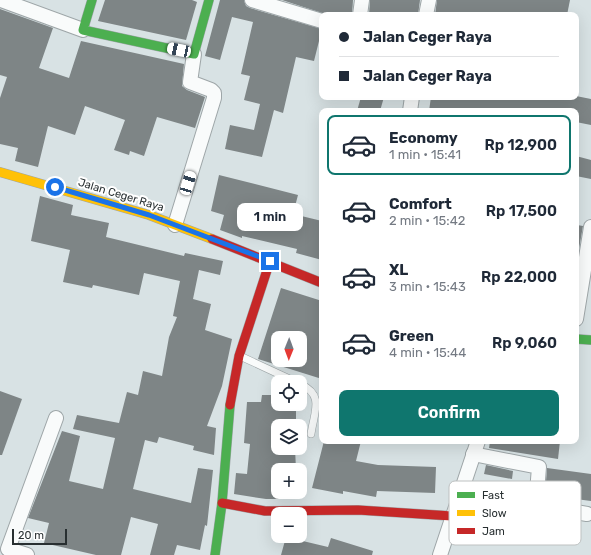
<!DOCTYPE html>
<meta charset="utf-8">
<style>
body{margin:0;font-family:Rubik,sans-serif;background:#f2f2f3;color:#1f2937;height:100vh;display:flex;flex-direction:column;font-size:15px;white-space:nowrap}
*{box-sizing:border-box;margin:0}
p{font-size:13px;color:#747a83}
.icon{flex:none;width:22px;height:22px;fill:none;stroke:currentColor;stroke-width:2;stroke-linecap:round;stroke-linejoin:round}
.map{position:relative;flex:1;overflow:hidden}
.sheet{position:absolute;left:319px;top:108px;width:260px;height:336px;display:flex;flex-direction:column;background:#fff;border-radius:8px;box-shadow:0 4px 16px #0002}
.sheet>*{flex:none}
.hud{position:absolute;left:319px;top:12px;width:260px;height:88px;border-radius:8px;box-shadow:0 4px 16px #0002;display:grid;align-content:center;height:88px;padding:0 20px;background:#fff}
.needle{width:26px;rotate:181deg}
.tools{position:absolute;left:271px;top:331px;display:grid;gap:8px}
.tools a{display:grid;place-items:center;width:36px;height:36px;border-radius:8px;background:#fff;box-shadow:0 4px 16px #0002;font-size:20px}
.scale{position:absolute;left:12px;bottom:10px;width:55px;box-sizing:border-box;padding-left:4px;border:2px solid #282f31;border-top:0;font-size:11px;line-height:14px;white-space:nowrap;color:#282f31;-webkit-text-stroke:3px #fff;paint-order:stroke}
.end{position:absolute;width:18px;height:18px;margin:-9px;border:5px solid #1a73e8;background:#fff;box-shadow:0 0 0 2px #fff}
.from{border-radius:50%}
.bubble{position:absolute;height:28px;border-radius:8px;background:#fff;box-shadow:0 4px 16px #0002;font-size:13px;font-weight:600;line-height:28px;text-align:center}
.car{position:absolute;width:12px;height:24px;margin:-12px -6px;border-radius:5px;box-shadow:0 0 3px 1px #0007;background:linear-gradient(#fff 24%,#345 0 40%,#fff 0 76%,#345 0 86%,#fff 0)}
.hud b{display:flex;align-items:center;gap:14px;height:38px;font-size:15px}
.hud b+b{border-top:1px solid #e0e1e3}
.hud i{width:10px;height:10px;background:#1f2937}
ul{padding:7px 0 0;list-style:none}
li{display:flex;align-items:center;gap:12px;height:60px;margin:0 8px 6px;padding:0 12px;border:2px solid transparent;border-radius:8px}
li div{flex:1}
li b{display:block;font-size:15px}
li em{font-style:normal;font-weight:600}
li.on{border-color:#0f766e}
li>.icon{width:36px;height:36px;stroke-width:1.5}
.primary-button{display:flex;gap:8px;margin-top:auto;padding:8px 20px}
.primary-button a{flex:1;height:46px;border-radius:8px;background:#0f766e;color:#fff;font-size:16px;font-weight:600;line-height:46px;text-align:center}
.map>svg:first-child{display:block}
.building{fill:#7e8586;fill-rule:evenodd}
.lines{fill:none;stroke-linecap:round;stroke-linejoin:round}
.lane-casing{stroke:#9ea6a8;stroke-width:8}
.street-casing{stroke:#9ea6a8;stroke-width:16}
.fast-casing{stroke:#9ea6a8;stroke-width:10}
.slow-casing{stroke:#9ea6a8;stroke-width:10}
.jam-casing{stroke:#9ea6a8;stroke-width:10}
.lane{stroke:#f9fbfb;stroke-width:7}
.street{stroke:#f9fbfb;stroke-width:14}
.fast{stroke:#4caf50;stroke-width:9}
.slow{stroke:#ffc107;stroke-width:9}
.jam{stroke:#c62828;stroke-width:9}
.route{stroke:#1a73e8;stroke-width:5}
.labels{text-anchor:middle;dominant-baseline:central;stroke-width:4;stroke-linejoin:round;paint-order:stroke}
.street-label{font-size:11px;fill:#282f31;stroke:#fff}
.key{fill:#fff;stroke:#bec1c1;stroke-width:1}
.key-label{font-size:11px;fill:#282f31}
</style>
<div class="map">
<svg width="591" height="555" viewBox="0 0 591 555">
<rect width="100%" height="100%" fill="#d8e2e4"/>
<g class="building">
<path d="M 105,0 L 192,0 L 197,2 L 186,40 L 98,21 Z"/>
<path d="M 220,0 L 244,0 L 246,6 L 250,8 L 322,29 L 314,61 L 296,57 L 283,113 L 274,110 L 262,157 L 225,149 L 230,125 L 254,130 L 260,104 L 244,100 L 250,76 L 241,74 L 253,22 L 232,17 L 220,60 L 205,56 Z"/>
<path d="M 282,0 L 353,0 L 352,15 L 328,15 Z"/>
<path d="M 370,0 L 420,0 L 418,15 L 369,15 Z"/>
<path d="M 437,0 L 570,0 L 567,15 L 435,15 Z"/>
<path d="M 0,9 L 53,28 L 39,68 L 69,78 L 81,41 L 184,64 L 182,86 L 187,90 L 205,97 L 195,128 L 157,117 L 144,156 L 130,151 L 129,155 L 114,150 L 125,120 L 85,106 L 75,135 L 48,126 L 38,167 L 15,161 L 18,148 L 0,144 L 0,98 L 7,77 L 0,75 Z"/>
<path d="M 576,96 L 591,99 L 591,125 L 576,122 L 576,111 L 429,111 L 431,97 Z"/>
<path d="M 361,97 L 384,97 L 380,111 L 357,111 Z"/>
<path d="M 576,156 L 591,160 L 591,179 L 576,176 Z"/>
<path d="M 219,175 L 298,195 L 293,214 L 322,221 L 322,260 L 296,253 L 297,249 L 242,236 L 242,238 L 220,230 L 224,215 L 211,211 Z"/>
<path d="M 40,196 L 73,205 L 71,215 L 109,223 L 106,237 L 184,256 L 185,253 L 223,261 L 220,275 L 199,270 L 193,299 L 211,304 L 205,330 L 232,339 L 222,386 L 207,426 L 216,428 L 214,455 L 193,450 L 194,446 L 159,437 L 157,443 L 145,440 L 133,489 L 191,503 L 198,468 L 213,470 L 207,526 L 205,525 L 200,550 L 177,545 L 174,555 L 150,555 L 158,524 L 131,517 L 121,555 L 96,555 L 44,543 L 49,523 L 28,518 L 62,431 L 80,436 L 69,481 L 103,489 L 115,438 L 73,429 L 77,415 L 119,423 L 127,392 L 138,395 L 143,371 L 162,376 L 169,337 L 177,317 L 173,316 L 180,281 L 144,273 L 139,295 L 93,285 L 92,288 L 63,282 L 70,250 L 31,241 Z"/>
<path d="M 577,225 L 583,226 L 576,266 L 576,235 Z"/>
<path d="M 281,288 L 322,301 L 322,379 L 258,359 ZM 278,338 L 300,338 L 300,360 L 278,360 Z"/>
<path d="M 0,391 L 22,399 L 2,455 L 0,455 Z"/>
<path d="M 262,395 L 278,395 L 278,404 L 296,404 L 296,426 L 278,426 L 278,448 L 295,448 L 296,470 L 278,470 L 278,492 L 296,492 L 296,499 L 266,499 L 234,494 L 236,473 L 247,474 L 250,444 L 244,443 L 247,402 L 261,402 Z"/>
<path d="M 324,441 L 361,441 L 356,461 L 378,465 L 436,467 L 435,493 L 377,491 L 376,497 L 343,491 L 343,494 L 312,488 Z"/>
<path d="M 490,441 L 560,441 L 558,459 L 489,448 Z"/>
<path d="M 486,465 L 513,471 L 512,479 L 484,474 Z"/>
<path d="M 547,468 L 591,474 L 591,501 L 545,495 Z"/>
<path d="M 286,537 L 328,547 L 331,538 L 373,551 L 372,555 L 281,555 Z"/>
</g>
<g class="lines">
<g class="lane-casing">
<g id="lane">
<path d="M 240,356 L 296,382"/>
<path d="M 300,384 C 325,395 314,412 311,434"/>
</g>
</g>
<g class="street-casing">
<g id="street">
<path d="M 1,0 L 83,30"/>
<path d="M 252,0 L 322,21"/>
<path d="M 360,15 L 362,0"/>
<path d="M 426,15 L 429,0"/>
<path d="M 410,111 L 412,97"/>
<path d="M 175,225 L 214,98 L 214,93 L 211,90 L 190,82 L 194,54"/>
<path d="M 576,319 L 591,227"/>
<path d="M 473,454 L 539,467 L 536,505 L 587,514"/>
<path d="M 27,555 L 8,549 L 56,418"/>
<path d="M 440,555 L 478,441"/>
</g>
</g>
<g class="fast-casing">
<g id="fast">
<path d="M 92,0 L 83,30 L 194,54 L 209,0"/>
<path d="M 576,339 L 591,340"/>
<path d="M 215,555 L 222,503 L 230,405"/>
</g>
</g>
<g class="slow-casing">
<path id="slow" d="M 0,172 L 149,215 L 212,239"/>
</g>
<g class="jam-casing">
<g id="jam">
<path d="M 212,239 L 322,283"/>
<path d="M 230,405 L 239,356 L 270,261"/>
<path d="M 222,503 L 265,511 L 358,510 L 452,516"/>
</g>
</g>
<use href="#lane" class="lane"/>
<use href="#street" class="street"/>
<use href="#fast" class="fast"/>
<use href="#slow" class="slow"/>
<use href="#jam" class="jam"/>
</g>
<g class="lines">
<path class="route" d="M 55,187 L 149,215 L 270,261"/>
</g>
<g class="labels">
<g class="street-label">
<text transform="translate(121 195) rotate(17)">Jalan Ceger Raya</text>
</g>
</g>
<rect x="449" y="481" width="132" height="64" rx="6" class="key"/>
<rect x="457" y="492" width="18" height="6" fill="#4caf50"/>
<rect x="457" y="510" width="18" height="6" fill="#ffc107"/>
<rect x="457" y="528" width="18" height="6" fill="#c62828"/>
<g class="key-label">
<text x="482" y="499">Fast</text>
<text x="482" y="517">Slow</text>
<text x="482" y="535">Jam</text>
</g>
</svg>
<div class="tools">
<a><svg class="needle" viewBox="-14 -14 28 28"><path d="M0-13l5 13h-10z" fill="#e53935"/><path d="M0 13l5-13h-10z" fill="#747a83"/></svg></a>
<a><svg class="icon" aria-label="locate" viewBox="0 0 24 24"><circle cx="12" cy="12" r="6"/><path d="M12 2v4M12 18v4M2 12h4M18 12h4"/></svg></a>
<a><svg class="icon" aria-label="layers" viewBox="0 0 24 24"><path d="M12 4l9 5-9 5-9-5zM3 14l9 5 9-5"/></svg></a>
<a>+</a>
<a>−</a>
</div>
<div class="scale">20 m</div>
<i class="end from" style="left:55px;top:187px"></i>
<i class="end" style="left:270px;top:261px"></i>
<div class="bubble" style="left:237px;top:203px;width:66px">1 min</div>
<i class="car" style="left:179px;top:50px;rotate:282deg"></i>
<i class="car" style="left:188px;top:183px;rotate:17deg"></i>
<div class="hud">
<b><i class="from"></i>Jalan Ceger Raya</b>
<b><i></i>Jalan Ceger Raya</b>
</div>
<section class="sheet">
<ul>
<li class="on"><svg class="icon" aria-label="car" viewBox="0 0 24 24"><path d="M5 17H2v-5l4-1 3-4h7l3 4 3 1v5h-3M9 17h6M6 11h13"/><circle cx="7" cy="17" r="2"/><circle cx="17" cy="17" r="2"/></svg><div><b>Economy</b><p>1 min · 15:41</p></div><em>Rp 12,900</em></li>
<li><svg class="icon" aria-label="car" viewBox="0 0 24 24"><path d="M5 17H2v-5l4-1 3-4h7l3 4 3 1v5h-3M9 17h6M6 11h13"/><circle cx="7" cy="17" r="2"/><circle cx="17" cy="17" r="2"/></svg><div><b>Comfort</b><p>2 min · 15:42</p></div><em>Rp 17,500</em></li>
<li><svg class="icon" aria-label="car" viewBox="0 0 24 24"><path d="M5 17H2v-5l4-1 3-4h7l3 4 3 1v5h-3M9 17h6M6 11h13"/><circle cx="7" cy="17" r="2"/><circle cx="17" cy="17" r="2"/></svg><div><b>XL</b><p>3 min · 15:43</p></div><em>Rp 22,000</em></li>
<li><svg class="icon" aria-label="car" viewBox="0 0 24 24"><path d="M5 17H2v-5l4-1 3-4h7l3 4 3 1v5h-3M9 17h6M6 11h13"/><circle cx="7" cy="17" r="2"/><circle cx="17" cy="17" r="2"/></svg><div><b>Green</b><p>4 min · 15:44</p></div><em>Rp 9,060</em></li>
</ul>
<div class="primary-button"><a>Confirm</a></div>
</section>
</div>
